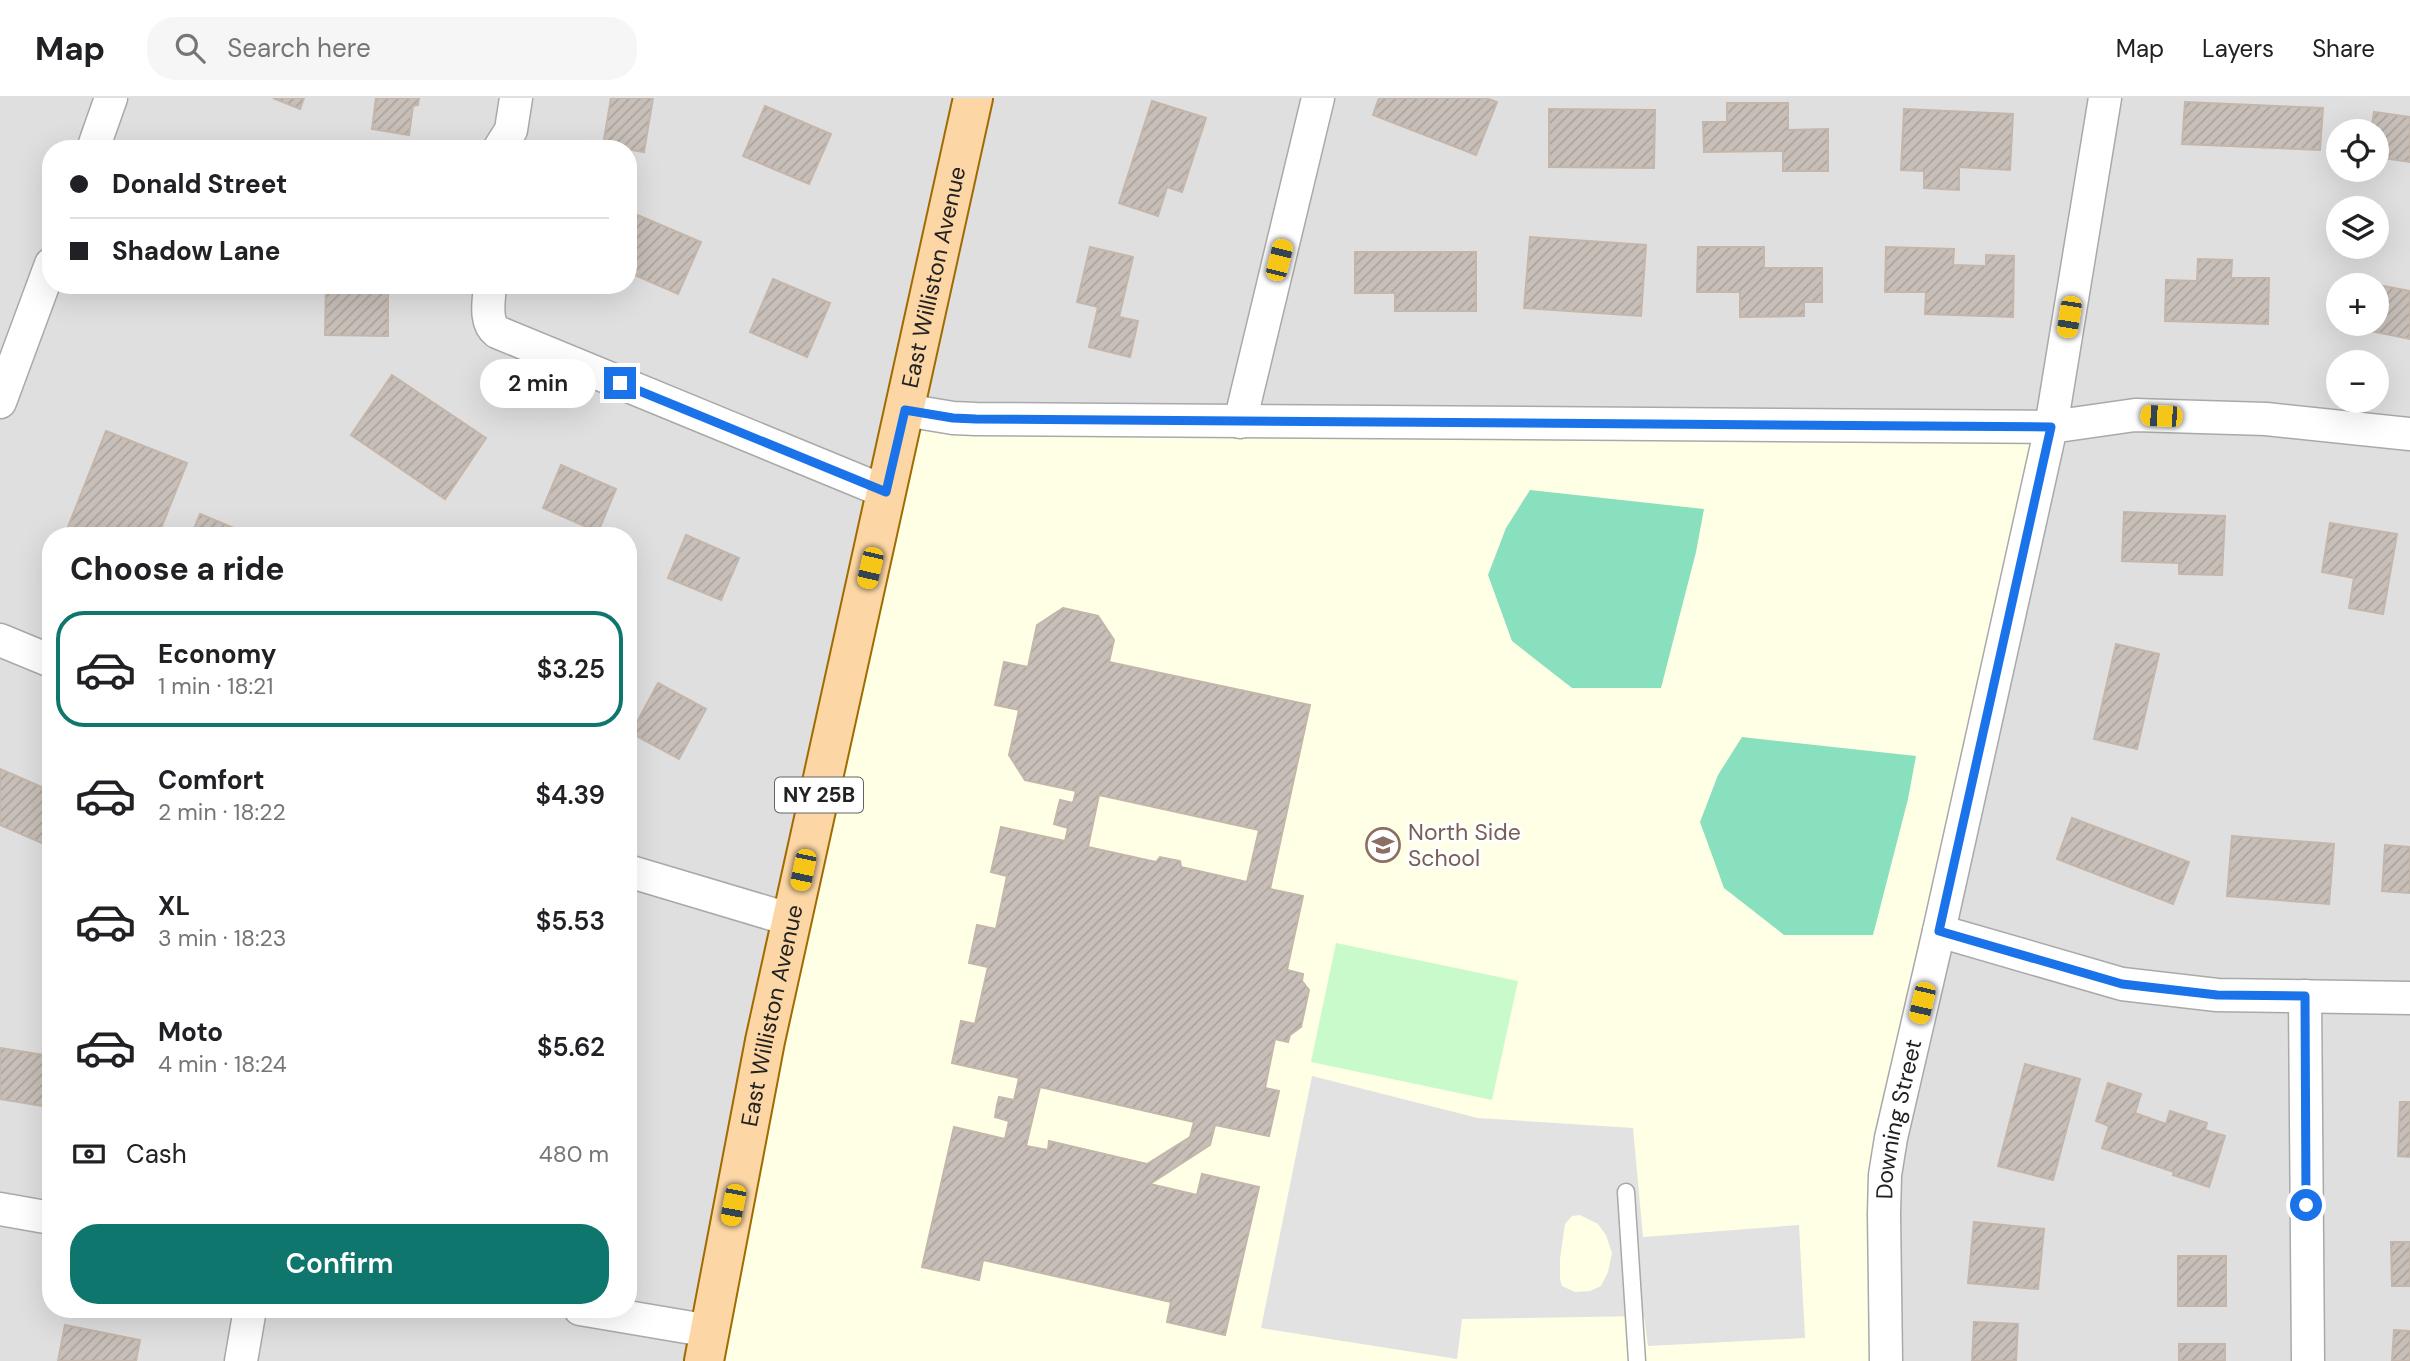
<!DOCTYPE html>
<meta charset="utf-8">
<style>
body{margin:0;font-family:"DM Sans",sans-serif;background:#f6f6f6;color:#202124;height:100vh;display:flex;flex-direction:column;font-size:26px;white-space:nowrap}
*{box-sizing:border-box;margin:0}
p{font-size:23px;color:#757577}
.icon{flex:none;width:38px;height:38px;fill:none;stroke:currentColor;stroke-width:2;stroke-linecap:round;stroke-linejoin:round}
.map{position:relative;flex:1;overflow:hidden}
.drawer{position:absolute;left:42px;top:429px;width:595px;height:791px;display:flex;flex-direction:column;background:#fff;border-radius:28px;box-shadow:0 7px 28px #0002}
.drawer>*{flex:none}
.banner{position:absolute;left:42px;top:42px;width:595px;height:154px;border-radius:28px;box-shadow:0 7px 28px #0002;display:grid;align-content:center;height:154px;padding:0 28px;background:#fff}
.fabs{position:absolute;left:2326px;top:21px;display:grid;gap:14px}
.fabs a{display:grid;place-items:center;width:63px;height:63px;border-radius:50%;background:#fff;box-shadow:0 7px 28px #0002;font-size:35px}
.end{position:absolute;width:32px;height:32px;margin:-16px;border:9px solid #1a73e8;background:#fff;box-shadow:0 0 0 4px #fff}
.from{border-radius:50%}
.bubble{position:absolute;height:49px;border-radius:24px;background:#fff;box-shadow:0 7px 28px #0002;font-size:23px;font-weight:600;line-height:49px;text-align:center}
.car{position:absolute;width:21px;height:42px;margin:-21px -10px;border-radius:9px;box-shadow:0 0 5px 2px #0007;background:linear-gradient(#f5c518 24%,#345 0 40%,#f5c518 0 76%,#345 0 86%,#f5c518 0)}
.banner b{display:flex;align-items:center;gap:24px;height:66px;font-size:26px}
.banner b+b{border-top:2px solid #e0e0e0}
.banner i{width:18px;height:18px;background:#202124}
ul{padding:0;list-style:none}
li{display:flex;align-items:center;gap:21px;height:116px;margin:0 14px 10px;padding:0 14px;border:4px solid transparent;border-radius:28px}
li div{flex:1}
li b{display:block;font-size:26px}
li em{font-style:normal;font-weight:600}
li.selected{border-color:#0f766e}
li>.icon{width:63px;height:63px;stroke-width:1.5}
h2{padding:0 28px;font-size:32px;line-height:84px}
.pay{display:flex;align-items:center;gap:18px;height:77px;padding:0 28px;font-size:26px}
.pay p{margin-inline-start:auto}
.button{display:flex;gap:14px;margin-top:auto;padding:14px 28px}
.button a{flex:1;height:80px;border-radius:28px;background:#0f766e;color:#fff;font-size:28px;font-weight:600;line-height:80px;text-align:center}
header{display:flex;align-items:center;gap:42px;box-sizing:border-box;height:98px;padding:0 35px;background:#fff;border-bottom:2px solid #e0e0e0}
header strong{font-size:33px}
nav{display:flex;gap:38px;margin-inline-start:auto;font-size:24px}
.search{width:490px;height:63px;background:#f6f6f6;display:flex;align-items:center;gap:18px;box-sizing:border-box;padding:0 24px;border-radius:28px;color:#757577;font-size:26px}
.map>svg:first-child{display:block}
.residential{fill:#e0dfdf;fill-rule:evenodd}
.education{fill:#ffffe5}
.park{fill:#c8facc}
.pitch{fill:#88e0be}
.parking{fill:#e2e2e2;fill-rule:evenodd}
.building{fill:url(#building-hatch);stroke:#c4b6ab;stroke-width:2;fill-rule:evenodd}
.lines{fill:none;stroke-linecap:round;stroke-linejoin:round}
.service-casing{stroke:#a9a9a9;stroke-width:19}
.minor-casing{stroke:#a9a9a9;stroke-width:35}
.primary-casing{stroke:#a06b00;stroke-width:42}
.service{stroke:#fff;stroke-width:16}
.minor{stroke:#fff;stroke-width:32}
.primary{stroke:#fcd6a4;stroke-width:38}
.route{stroke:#1a73e8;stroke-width:9}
.labels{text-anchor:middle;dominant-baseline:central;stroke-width:6;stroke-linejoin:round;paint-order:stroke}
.shield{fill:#fff;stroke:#646464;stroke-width:2}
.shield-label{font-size:21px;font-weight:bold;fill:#222}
.street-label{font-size:23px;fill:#222;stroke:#fff}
.education-label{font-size:23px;fill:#785e54;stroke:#fff;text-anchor:start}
</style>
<header>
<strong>Map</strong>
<div class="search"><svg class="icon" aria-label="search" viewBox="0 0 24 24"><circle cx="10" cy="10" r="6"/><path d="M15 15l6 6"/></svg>Search here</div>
<nav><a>Map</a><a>Layers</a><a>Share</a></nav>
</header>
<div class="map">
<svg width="2410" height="1263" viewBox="0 0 2410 1263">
<defs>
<pattern id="building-hatch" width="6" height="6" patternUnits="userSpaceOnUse" patternTransform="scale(1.75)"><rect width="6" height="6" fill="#c7bfb8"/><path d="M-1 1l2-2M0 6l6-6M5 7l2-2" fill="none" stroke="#aba49e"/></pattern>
</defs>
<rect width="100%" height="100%" fill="#f2efe9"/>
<path class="residential" d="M 0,0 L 2410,0 L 2410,1263 L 0,1263 ZM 2338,33 L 2376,33 L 2376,72 L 2338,72 ZM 51,51 L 628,51 L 628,187 L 51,187 ZM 2338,110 L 2376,110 L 2376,149 L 2338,149 ZM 2338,187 L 2376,187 L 2376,226 L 2338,226 ZM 2338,264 L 2376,264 L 2376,303 L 2338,303 ZM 51,438 L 628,438 L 628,1211 L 51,1211 Z"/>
<path class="education" d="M 905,312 L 2051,329 L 1899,1001 L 1886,1263 L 704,1263 Z"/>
<path class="park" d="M 1336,845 L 1518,883 L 1492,1002 L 1311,964 Z"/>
<g class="pitch">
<path d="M 1530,392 L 1704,411 L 1696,454 L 1661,590 L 1572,590 L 1512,543 L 1488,477 L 1506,430 Z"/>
<path d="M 1742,639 L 1916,658 L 1908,701 L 1873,837 L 1784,837 L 1724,790 L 1700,724 L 1718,677 Z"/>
</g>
<path class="parking" d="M 1312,978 L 1478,1020 L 1633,1030 L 1643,1139 L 1799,1127 L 1805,1240 L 1648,1248 L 1644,1218 L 1462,1221 L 1457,1261 L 1261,1230 ZM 1580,1117 L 1598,1126 L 1606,1137 L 1612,1155 L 1608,1174 L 1601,1188 L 1590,1193 L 1575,1194 L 1562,1188 L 1560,1181 L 1560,1161 L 1565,1126 L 1572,1118 Z"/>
<g class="building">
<path d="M 273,0 L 304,0 L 300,11 Z"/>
<path d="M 376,0 L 419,0 L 418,7 L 413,8 L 409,37 L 372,31 Z"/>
<path d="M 611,0 L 653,0 L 644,54 L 603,47 Z"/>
<path d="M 1379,0 L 1486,0 L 1497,4 L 1476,57 L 1373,17 Z"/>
<path d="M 1152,3 L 1206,20 L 1182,94 L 1167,89 L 1158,118 L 1119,105 Z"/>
<path d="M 2185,4 L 2323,10 L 2320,52 L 2182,46 Z"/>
<path d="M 1727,5 L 1788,5 L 1788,32 L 1828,31 L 1828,73 L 1783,73 L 1783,53 L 1704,54 L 1703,24 L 1727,24 Z"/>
<path d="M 765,8 L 831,36 L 809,86 L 743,58 Z"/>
<path d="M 1549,11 L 1655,12 L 1654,70 L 1549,69 Z"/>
<path d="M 1904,11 L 2013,16 L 2010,72 L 1959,69 L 1959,92 L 1924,90 L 1924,73 L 1901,72 Z"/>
<path d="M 2374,14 L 2410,19 L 2410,64 L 2376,59 L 2376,33 L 2371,33 Z"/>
<path d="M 628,113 L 701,144 L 678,196 L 628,174 Z"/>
<path d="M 1530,139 L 1646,147 L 1641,218 L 1524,210 Z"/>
<path d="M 1090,149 L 1133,159 L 1119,219 L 1138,223 L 1130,259 L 1089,249 L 1098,209 L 1077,204 Z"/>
<path d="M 1698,149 L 1764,149 L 1764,170 L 1822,170 L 1822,204 L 1804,204 L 1804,218 L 1740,219 L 1740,194 L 1697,194 Z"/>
<path d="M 1886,149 L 1954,151 L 1953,167 L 1986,168 L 1986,157 L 2014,158 L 2013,219 L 1925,216 L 1926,194 L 1885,194 Z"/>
<path d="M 1355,154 L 1476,154 L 1476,213 L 1395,213 L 1395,195 L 1355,195 Z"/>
<path d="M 2198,161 L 2232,162 L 2231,180 L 2269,180 L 2268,226 L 2165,223 L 2166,182 L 2197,183 Z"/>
<path d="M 773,181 L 830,205 L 807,259 L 750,234 Z"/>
<path d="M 2352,182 L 2410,193 L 2410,241 L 2342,227 L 2376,226 L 2376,187 L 2351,187 Z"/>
<path d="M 326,187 L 388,187 L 388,238 L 325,237 Z"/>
<path d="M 392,277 L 486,340 L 445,401 L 351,337 Z"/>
<path d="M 106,333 L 187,365 L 158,438 L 75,438 L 66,434 Z"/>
<path d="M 561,367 L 616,391 L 598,434 L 543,410 Z"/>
<path d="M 2124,414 L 2225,418 L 2222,477 L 2179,476 L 2179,465 L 2122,463 Z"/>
<path d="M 200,416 L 253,438 L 191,438 Z"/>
<path d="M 2330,425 L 2397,436 L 2383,516 L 2349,510 L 2354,480 L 2322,474 Z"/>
<path d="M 686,437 L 739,460 L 721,502 L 668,480 Z"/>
<path d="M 1063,510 L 1098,518 L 1114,542 L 1109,564 L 1310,607 L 1270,791 L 1303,798 L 1287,872 L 1303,876 L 1302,883 L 1309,892 L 1301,929 L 1290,937 L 1288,944 L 1275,941 L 1265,990 L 1279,993 L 1269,1038 L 1215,1027 L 1210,1047 L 1150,1086 L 1197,1097 L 1202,1076 L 1259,1089 L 1225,1237 L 1167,1224 L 1171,1204 L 983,1162 L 979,1182 L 922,1169 L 954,1029 L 1005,1041 L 1009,1023 L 995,1019 L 997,1007 L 999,999 L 1014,1002 L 1019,980 L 952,965 L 961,923 L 975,926 L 988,869 L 969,865 L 977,827 L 996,831 L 1007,778 L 991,774 L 1001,729 L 1065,743 L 1068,730 L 1054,726 L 1060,702 L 1073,705 L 1076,693 L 1025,682 L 1009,657 L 1019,612 L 995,607 L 1004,564 L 1028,569 L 1037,527 ZM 1099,697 L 1259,732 L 1247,784 L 1181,769 L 1180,763 L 1160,759 L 1156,764 L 1088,749 ZM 1040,989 L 1194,1024 L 1190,1039 L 1147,1066 L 1049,1043 L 1048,1052 L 1026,1048 Z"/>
<path d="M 2116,546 L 2159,556 L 2137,651 L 2094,641 Z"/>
<path d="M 658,585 L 706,611 L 679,661 L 631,635 Z"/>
<path d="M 0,671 L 51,693 L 51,749 L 0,727 Z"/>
<path d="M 2072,720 L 2189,764 L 2173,806 L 2057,761 Z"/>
<path d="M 2232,738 L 2334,746 L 2329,806 L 2227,798 Z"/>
<path d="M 2385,747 L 2410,749 L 2410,795 L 2382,793 Z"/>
<path d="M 0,950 L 51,958 L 43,1008 L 0,1001 Z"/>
<path d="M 2025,966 L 2080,981 L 2053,1082 L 1998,1068 Z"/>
<path d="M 2108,985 L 2141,996 L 2135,1015 L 2166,1026 L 2170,1013 L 2207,1025 L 2205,1032 L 2225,1038 L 2209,1089 L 2173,1077 L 2174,1074 L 2102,1050 L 2109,1028 L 2096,1023 Z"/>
<path d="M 2400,1004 L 2410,1004 L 2410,1059 L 2398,1058 Z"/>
<path d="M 1974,1124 L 2044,1131 L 2038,1191 L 1968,1185 Z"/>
<path d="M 2391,1144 L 2410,1144 L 2410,1188 L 2392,1188 Z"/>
<rect x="2178" y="1158" width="48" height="50"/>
<path d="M 1974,1224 L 2018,1226 L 2016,1263 L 1972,1263 Z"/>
<path d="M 65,1227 L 140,1242 L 136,1263 L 58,1263 Z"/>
<path d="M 2394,1232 L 2410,1233 L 2410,1263 L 2392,1263 Z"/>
<rect x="2179" y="1246" width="46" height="17"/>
</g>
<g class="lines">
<g class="service-casing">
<path id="service" d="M 1626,1094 L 1637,1263"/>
</g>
<g class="minor-casing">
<g id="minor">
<path d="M 93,51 L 111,0"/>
<path d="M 499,51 L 511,32 L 516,0"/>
<path d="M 490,187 C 489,202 484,224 497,234 L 886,394"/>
<path d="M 0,304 L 51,166"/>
<path d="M 905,312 L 953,320 L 976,321 L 2051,329 L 2135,317 L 2266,321 L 2410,336"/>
<path d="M 1240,324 L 1318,0"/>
<path d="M 0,542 L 51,563"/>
<path d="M 628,773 L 792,822"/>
<path d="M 1939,833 L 2122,886 L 2217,897 L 2410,900"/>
<path d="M 2305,898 L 2308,1263"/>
<path d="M 0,1111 L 51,1120"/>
<path d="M 580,1211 L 710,1233"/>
<path d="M 241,1263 L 250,1211"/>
<path id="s1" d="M 1886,1263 L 1884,1116 L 1885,1077 L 1891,1040 L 1939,833 L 2051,329 L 2105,0"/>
</g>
</g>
<g class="primary-casing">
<g id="primary">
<path id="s2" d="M 704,1263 L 765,943 L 973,0"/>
</g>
</g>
<use href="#service" class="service"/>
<use href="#minor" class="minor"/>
<use href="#primary" class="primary"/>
</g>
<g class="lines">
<path class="route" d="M 620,285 L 886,394 L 905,312 L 953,320 L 976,321 L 2051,329 L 1939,833 L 2122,886 L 2217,897 L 2305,898 L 2306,1107"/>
</g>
<defs>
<g id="school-ring" transform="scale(1.75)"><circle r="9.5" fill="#fff" stroke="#8d6e63" stroke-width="1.5"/><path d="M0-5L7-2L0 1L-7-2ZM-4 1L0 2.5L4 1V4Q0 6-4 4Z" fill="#8d6e63"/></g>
</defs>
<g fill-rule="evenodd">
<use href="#school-ring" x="1383" y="747"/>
</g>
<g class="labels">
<rect class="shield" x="775" y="679.5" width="88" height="35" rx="5"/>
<g class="shield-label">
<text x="819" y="697">NY 25B</text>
</g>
<g class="street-label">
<text stroke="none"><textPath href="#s2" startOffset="1108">East Williston Avenue</textPath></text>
<text stroke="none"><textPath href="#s2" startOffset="352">East Williston Avenue</textPath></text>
<text stroke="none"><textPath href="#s1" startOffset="243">Downing Street</textPath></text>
</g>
<g class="education-label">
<text x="1408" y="734">North Side<tspan x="1408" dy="26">School</tspan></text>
</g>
</g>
</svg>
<div class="fabs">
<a><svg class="icon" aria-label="locate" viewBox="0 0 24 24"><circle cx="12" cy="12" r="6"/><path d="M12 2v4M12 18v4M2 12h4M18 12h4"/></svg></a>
<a><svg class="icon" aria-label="layers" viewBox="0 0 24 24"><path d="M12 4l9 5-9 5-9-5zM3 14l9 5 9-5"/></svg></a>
<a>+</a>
<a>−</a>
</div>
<i class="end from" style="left:2306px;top:1107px"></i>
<i class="end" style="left:620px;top:285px"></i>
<div class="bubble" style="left:480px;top:261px;width:116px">2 min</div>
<i class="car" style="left:1279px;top:162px;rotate:14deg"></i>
<i class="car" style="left:2069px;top:219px;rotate:189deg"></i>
<i class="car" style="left:2161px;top:318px;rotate:272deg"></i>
<i class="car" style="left:870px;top:470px;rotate:193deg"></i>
<i class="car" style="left:803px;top:772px;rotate:192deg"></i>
<i class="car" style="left:1922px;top:905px;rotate:193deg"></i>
<i class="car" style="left:733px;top:1107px;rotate:191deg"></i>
<div class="banner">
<b><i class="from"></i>Donald Street</b>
<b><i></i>Shadow Lane</b>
</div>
<section class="drawer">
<h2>Choose a ride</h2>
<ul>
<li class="selected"><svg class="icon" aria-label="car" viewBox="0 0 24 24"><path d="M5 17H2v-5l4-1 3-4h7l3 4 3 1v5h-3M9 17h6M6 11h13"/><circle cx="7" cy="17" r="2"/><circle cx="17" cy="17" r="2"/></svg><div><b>Economy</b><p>1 min · 18:21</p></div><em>$3.25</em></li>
<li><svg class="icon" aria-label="car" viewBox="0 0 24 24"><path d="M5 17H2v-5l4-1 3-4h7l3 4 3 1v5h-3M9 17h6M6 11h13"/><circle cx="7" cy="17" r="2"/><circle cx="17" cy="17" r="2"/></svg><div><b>Comfort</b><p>2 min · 18:22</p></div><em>$4.39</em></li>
<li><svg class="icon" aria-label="car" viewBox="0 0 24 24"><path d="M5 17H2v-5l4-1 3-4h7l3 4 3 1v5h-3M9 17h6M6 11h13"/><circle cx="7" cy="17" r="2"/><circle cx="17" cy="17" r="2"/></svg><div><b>XL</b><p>3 min · 18:23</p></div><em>$5.53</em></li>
<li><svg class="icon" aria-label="car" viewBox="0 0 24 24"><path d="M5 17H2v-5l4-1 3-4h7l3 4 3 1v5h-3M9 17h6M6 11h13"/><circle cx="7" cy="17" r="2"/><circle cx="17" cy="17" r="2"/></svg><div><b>Moto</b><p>4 min · 18:24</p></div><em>$5.62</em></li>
</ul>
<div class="pay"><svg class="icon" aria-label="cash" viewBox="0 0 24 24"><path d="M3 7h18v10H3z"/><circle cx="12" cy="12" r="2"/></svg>Cash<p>480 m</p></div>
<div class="button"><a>Confirm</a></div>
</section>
</div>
